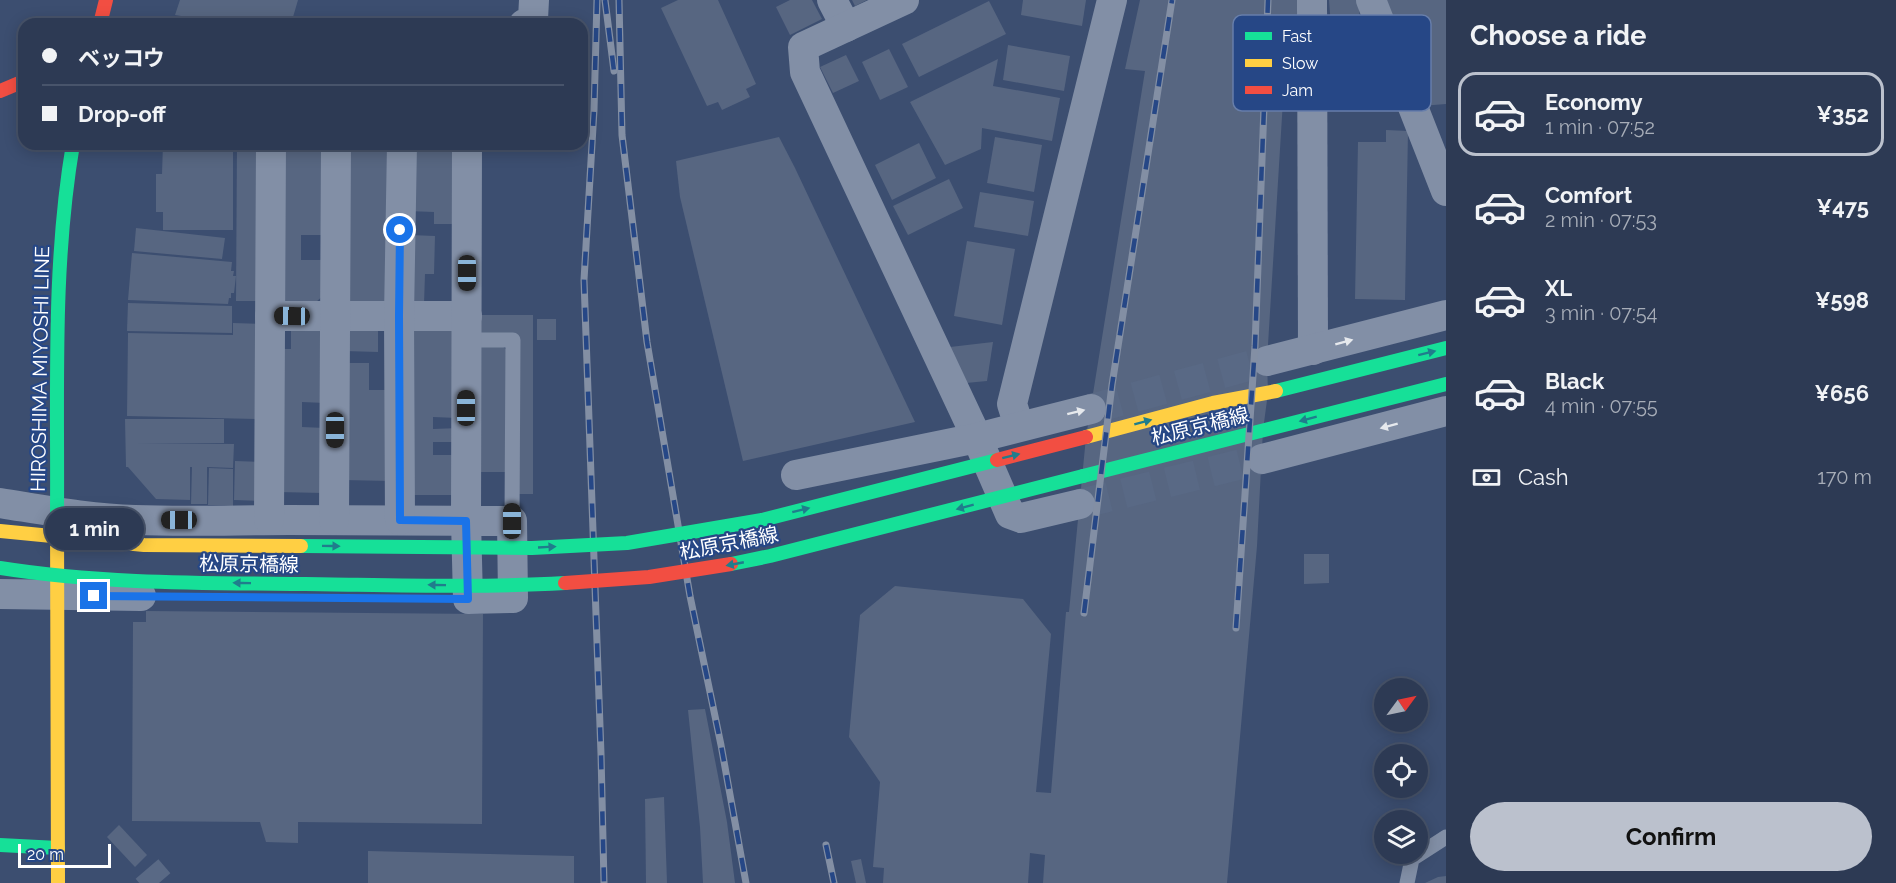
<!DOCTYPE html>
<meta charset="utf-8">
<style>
body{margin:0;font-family:Raleway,"Noto Sans JP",sans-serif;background:#39455e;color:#f1f3f6;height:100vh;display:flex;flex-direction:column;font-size:22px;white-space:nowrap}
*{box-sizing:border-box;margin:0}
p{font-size:20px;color:#a7adb8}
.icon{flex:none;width:33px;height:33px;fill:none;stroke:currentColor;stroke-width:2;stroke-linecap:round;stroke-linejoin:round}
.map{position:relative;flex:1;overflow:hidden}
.details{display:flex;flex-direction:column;background:#2d3a54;width:450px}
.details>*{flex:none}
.guide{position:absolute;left:18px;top:18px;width:570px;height:132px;border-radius:18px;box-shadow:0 3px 15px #0003,0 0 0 2px #48546b;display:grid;align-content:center;height:132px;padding:0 24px;background:#2d3a54}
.needle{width:39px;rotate:57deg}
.buttons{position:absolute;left:1374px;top:678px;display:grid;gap:12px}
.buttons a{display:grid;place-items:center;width:54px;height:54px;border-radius:50%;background:#2d3a54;box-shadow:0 3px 15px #0003,0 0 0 2px #48546b;font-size:30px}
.scale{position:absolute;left:18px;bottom:15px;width:93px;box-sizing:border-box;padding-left:6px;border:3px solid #fff;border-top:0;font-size:16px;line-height:21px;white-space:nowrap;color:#fff;-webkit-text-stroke:4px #264786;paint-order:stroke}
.end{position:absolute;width:27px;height:27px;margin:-14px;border:8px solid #1a73e8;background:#fff;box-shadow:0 0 0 3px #fff}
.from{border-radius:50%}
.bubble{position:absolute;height:42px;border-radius:21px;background:#2d3a54;box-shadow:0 3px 15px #0003,0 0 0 2px #48546b;font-size:20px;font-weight:700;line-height:42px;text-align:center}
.car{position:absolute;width:18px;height:36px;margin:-18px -9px;border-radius:8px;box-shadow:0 0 4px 2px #0007;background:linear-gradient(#222 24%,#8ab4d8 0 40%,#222 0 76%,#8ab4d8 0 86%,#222 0)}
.guide b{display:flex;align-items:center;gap:21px;height:57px;font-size:22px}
.guide b+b{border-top:2px solid #48546b}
.guide i{width:15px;height:15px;background:#f1f3f6}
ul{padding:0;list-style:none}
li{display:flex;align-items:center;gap:18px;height:84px;margin:0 12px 9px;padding:0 12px;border:3px solid transparent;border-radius:18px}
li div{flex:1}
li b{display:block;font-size:22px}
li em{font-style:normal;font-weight:700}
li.on{border-color:#bbc1cd}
li>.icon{width:54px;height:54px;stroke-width:1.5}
h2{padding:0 24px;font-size:27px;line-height:72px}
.pay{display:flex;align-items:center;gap:15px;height:66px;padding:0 24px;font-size:22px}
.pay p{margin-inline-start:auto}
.button{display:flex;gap:12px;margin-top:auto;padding:12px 24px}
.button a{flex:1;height:69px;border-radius:36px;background:#bbc1cd;color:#111;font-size:24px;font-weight:700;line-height:69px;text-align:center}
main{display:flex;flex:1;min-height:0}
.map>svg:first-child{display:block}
.building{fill:#576681}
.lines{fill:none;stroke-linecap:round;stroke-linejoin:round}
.street-tunnel{stroke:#596985;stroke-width:30;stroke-dasharray:30 15;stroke-linecap:butt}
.lane{stroke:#828fa6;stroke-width:15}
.street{stroke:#828fa6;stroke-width:30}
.fast{stroke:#16e098;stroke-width:14}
.slow{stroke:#ffcf43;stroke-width:14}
.jam{stroke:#f24e42;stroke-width:14}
.rail-casing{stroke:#838fa4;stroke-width:7}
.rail{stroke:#264786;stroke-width:4.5;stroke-dasharray:14;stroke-linecap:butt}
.fast-bridge{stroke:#16e098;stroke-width:14}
.slow-bridge{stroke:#ffcf43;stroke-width:14}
.jam-bridge{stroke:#f24e42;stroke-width:14}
.oneway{fill:#e6e9ed}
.oneway2{fill:#207d8c}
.route{stroke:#1a73e8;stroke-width:8}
.labels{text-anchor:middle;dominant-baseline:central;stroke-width:4.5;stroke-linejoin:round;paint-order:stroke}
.street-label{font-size:20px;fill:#fff;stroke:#264786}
.key{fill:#264786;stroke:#677eaa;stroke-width:1.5}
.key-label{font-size:16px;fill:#fff}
</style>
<main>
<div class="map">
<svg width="1446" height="883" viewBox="0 0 1446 883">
<rect width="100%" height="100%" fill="#3c4e70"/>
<g class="building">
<path d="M 180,0 L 298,0 L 291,24 L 276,24 L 270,22 L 269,24 L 178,24 L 181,16 L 175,15 Z"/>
<path d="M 678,0 L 718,0 L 756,84 L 746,89 L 750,97 L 722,110 L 718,102 L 707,106 L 661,8 Z"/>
<path d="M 790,0 L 812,0 L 822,19 L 790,35 L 776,7 Z"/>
<path d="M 852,0 L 867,0 L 855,6 Z"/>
<path d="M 1023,0 L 1086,0 L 1082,26 L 1021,15 Z"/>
<path d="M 1140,0 L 1301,0 L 1305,84 L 1284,84 L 1267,361 L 1268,393 L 1263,430 L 1257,546 L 1227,883 L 1043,883 L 1045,855 L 1030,853 L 1028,883 L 883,883 L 884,868 L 873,867 L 880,782 L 849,737 L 860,615 L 895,586 L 1023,599 L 1051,634 L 1036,792 L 1051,793 L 1066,612 L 1069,612 L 1086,437 L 1145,71 L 1125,69 Z"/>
<path d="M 1329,0 L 1358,0 L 1360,19 L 1354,22 L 1345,22 L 1346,25 L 1331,27 Z"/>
<path d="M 1385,0 L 1446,0 L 1446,104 L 1421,106 L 1414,87 L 1409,31 L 1397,32 Z"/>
<path d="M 989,1 L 1006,34 L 919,77 L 902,44 Z"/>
<path d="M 1008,45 L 1070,56 L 1064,91 L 1003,80 Z"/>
<path d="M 889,49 L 908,87 L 880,100 L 862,62 Z"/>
<path d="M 846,55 L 859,81 L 833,93 L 820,67 Z"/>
<path d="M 998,59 L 993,86 L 1060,98 L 1052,141 L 982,128 L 981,149 L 945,165 L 910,102 Z"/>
<path d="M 1386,130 L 1408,131 L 1405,300 L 1355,299 L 1358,142 L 1386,142 Z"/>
<path d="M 779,137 L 795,168 L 915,422 L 743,461 L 680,197 L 676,161 Z"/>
<path d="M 995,137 L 1042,145 L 1034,192 L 987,183 Z"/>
<path d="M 919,143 L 936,178 L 892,200 L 875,165 Z"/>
<path d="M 163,144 L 233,144 L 233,230 L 163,230 L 163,212 L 156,212 L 156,174 L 162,174 Z"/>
<path d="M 237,144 L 263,144 L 267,301 L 236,301 Z"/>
<path d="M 277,144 L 326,144 L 325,235 L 301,235 L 301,260 L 325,260 L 325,294 L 316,302 L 276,302 Z"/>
<path d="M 343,144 L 398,144 L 394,305 L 341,304 Z"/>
<path d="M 408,144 L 460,144 L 463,224 L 434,224 L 434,212 L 407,211 Z"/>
<path d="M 949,179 L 963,208 L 908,235 L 893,206 Z"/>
<path d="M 980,192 L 1034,201 L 1028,236 L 974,227 Z"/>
<path d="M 136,228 L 225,238 L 222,259 L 134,251 Z"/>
<path d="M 410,235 L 435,236 L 434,274 L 425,274 L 424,304 L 409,304 Z"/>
<path d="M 967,241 L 1015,249 L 1002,325 L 954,316 Z"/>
<path d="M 132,253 L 232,262 L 231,271 L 234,271 L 233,276 L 236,276 L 234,293 L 231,293 L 231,298 L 229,298 L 228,304 L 128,300 Z"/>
<path d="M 128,303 L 232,306 L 232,333 L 127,331 Z"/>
<path d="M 477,315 L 533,315 L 533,494 L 515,494 L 518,345 L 477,336 Z"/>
<rect x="537" y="319" width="19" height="21"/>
<path d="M 291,321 L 325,331 L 325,403 L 302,402 L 302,427 L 325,428 L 323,493 L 278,492 L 272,349 L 291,349 Z"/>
<path d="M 378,322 L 378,352 L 344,351 L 344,331 Z"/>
<path d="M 233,323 L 260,324 L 260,419 L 127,416 L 128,333 L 233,335 Z"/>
<path d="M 406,324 L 448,324 L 457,333 L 457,418 L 433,417 L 433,429 L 459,428 L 459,442 L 433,442 L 433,455 L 458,455 L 457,495 L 407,495 Z"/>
<path d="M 993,342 L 987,381 L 966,383 L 950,347 Z"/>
<path d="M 473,343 L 499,343 L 510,353 L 509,472 L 475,472 Z"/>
<path d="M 345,363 L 369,363 L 369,390 L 391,390 L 392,481 L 343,480 Z"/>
<path d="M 125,419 L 224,419 L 224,443 L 138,443 L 234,444 L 233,468 L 207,467 L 207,504 L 191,504 L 192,467 L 190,467 L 190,500 L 156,499 L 128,467 L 126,467 Z"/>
<path d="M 235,461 L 264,462 L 260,501 L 234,500 Z"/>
<path d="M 209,468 L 233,469 L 233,506 L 208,505 Z"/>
<path d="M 1304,554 L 1329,554 L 1329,583 L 1304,584 Z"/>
<path d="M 146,611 L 483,614 L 482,824 L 298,822 L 298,843 L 266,842 L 260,822 L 132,821 L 133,622 L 146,622 Z"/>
<path d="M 705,709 L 727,822 L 735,883 L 703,883 L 700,827 L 688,710 Z"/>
<path d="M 664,797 L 667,883 L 646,883 L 645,799 Z"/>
<path d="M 119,825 L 147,855 L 135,867 L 107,837 Z"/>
<path d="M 368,851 L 574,856 L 574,883 L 368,883 Z"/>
<path d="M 861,859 L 866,883 L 856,883 L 851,861 Z"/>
<path d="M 1446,876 L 1446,883 L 1425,883 L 1438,877 Z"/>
</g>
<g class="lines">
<g class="street-tunnel">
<path d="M 1091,409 L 1267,361"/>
<path d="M 1080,504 L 1262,459"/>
<path d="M 147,869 L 159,883"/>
</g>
<g class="lane">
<path d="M 467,340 L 513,340 L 512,521"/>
<path d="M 1407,883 L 1412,859 L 1446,837"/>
</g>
<g class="street">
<path d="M 832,0 L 846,27"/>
<path d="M 904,0 L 803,47 L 805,72 L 977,438 L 1010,514 L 1021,518 L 1080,504"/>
<path d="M 1312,0 L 1313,350"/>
<path d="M 1371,0 L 1446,191"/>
<path d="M 524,24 L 533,19 L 534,0"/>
<path d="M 270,316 L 467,316"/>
<path d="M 1267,361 L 1446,315"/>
<path d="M 1019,426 L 1012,404 L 1112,0"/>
<path d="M 1262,459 L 1446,411"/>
<path d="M 796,475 L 977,438 L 1091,409"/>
<path d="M 0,503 C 44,510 90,519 135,520 C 186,522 238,520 289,520 C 364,520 438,521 512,521 L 513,598 L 468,599 L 466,521 L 467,144"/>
<path d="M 269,520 L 271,144"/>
<path d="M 334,520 L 336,144"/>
<path d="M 400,520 L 399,316 L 402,144"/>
<path d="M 0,594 L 141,596"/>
</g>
<g class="fast">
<path d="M 1276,391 L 1446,348"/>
<path d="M 1083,476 L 1446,384"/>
<path d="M 57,516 C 58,392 52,267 73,144"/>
<path d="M 0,845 L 58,848"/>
</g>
<g class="slow">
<path d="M 1086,437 L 1213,403 L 1276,391"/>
<path d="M 57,516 L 58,883"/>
</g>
<g class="jam">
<path d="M 100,24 L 106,0"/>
<path d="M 0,91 L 24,81"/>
</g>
<g class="rail-casing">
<g id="rail">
<path d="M 597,0 L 594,110 L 584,280 L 601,754 L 604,883"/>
<path d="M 605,0 L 614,71"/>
<path d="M 619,0 L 622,135 L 647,342 L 690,596 L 721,745 L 746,883"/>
<path d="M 1084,613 L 1112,385 L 1172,0"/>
<path d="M 1236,628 L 1255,346 L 1268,0"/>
<path d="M 826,845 L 834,883"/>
</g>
</g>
<use href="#rail" class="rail"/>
<g class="fast-bridge">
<path d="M 301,546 L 532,548 L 627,543 L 762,520 L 997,460"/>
<path d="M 731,564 L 770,556 L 1083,476"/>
<path d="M 0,568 C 101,584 203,583 305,584 C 392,585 479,588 565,583"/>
</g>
<path class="slow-bridge" d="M 0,531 L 144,545 L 301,546"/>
<g class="jam-bridge">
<path d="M 997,460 L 1086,437"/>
<path d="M 565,583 L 649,577 L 731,564"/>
</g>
</g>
<defs><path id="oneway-solid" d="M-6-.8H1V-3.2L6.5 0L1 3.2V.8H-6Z" transform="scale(1.5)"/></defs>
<g class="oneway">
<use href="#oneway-solid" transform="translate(1344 342) rotate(-15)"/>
<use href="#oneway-solid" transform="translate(1076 412) rotate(-14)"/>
<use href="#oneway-solid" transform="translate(1389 426) rotate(165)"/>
</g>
<g class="oneway2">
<use href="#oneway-solid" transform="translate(1427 353) rotate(-14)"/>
<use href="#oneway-solid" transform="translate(1308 419) rotate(165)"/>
<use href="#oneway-solid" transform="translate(1143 422) rotate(-15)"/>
<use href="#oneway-solid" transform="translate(1011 456) rotate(-14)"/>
<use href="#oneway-solid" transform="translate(965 507) rotate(165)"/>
<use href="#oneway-solid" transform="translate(801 510) rotate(-14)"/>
<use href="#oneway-solid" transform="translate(331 546) rotate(1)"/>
<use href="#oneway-solid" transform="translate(547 547) rotate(-3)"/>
<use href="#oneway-solid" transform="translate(735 564) rotate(169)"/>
<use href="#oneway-solid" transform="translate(242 583) rotate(-179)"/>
<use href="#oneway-solid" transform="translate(437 585) rotate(-179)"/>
</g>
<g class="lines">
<path class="route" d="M 94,596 L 468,599 L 466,521 L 400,520 L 399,316 L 400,230"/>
</g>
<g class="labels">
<g class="street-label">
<text transform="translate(40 369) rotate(-89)">HIROSHIMA MIYOSHI LINE</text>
<text transform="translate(1200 426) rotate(-14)">松原京橋線</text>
<text transform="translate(729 543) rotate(-11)">松原京橋線</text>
<text transform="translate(249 564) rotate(1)">松原京橋線</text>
</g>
</g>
<rect x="1233" y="15" width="198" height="96" rx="9" class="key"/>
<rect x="1245" y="32" width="27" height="8" fill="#16e098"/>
<rect x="1245" y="59" width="27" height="8" fill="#ffcf43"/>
<rect x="1245" y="86" width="27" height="8" fill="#f24e42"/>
<g class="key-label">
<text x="1282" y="42">Fast</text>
<text x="1282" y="69">Slow</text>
<text x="1282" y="96">Jam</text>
</g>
</svg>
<div class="buttons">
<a><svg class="needle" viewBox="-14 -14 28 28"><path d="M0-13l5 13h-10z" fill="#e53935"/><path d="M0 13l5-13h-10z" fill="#a7adb8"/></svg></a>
<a><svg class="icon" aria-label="locate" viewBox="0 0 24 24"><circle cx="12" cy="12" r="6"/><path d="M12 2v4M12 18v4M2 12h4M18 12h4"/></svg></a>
<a><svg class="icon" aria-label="layers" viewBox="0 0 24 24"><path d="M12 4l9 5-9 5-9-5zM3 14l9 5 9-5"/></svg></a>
</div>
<div class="scale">20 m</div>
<i class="end from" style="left:400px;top:230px"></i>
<i class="end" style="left:94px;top:596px"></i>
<div class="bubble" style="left:45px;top:508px;width:99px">1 min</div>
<i class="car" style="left:467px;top:273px;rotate:180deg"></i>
<i class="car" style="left:292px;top:316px;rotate:271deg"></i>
<i class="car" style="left:466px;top:408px;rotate:0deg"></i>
<i class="car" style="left:335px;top:430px;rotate:180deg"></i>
<i class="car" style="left:179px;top:520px;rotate:270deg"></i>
<i class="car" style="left:512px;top:521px;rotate:0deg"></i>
<div class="guide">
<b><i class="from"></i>ベッコウ</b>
<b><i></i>Drop-off</b>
</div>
</div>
<section class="details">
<h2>Choose a ride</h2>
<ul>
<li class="on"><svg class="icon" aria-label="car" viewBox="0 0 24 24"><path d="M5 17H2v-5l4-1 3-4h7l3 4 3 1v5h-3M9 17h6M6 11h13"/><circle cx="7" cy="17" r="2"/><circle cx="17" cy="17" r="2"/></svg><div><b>Economy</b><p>1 min · 07:52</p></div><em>¥352</em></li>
<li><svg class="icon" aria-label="car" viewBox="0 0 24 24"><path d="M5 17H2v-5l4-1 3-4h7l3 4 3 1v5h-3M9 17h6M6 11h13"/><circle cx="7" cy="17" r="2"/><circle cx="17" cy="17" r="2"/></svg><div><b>Comfort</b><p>2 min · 07:53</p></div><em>¥475</em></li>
<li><svg class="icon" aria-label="car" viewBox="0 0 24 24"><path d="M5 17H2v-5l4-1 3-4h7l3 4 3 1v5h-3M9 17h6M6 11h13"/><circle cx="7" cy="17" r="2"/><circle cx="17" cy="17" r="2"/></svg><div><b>XL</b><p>3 min · 07:54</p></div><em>¥598</em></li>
<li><svg class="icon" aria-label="car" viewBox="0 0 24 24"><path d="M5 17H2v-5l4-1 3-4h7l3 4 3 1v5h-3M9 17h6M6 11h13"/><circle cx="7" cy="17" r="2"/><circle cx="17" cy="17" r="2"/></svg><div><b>Black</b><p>4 min · 07:55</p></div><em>¥656</em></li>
</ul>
<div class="pay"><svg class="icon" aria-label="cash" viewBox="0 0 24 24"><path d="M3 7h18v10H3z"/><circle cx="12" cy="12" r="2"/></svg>Cash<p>170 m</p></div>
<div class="button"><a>Confirm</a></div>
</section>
</main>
